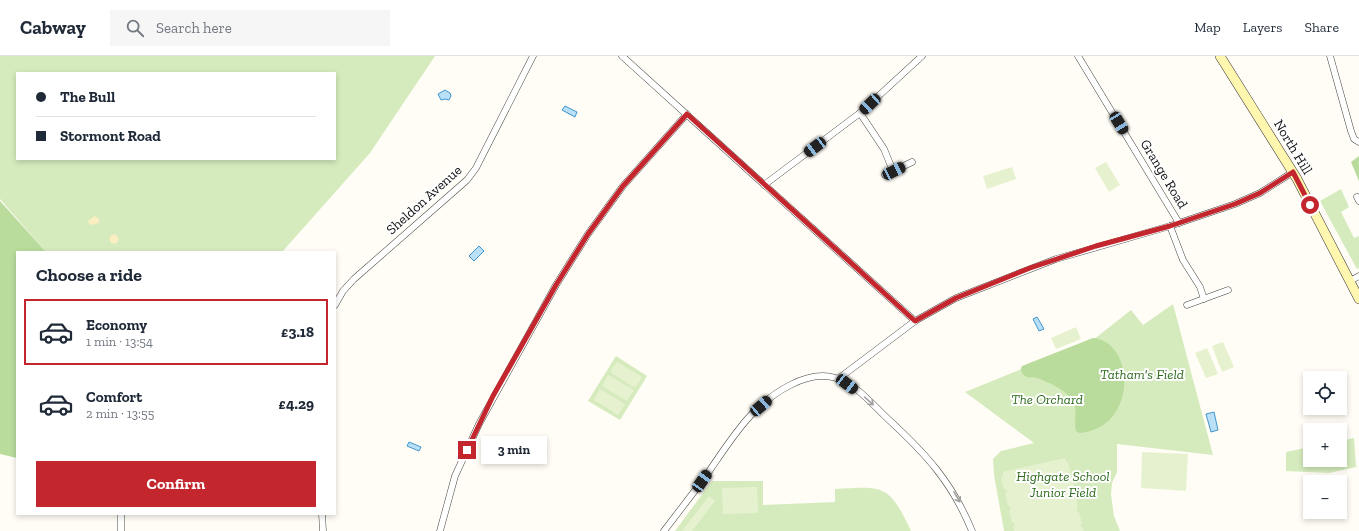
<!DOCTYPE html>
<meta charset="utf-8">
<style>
body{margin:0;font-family:"Zilla Slab",serif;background:#f6f6f7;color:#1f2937;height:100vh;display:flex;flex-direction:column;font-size:15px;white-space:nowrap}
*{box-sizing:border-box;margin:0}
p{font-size:13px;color:#747a83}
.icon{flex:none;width:22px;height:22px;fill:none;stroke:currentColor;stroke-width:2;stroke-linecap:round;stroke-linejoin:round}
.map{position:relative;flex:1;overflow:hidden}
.details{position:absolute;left:16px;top:195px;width:320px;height:264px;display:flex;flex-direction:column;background:#fff;border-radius:0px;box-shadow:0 2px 6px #0003}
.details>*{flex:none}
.top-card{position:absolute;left:16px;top:16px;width:320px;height:88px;border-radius:0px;box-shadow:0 2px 6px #0003;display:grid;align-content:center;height:88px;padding:0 20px;background:#fff}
.controls{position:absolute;left:1303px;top:315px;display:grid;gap:8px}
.controls a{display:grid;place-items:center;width:44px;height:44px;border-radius:0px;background:#fff;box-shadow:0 2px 6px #0003;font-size:20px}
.end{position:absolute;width:18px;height:18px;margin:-9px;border:5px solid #c4262e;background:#fff;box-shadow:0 0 0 2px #fff}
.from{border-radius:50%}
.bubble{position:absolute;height:28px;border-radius:0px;background:#fff;box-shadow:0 2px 6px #0003;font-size:13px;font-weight:700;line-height:28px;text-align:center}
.car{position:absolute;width:12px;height:24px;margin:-12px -6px;border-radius:5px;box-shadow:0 0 3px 1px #0007;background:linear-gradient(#222 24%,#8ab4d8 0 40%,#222 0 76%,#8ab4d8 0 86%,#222 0)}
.top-card b{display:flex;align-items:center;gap:14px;height:38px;font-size:15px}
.top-card b+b{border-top:1px solid #e0e1e3}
.top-card i{width:10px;height:10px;background:#1f2937}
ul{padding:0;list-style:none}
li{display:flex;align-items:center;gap:12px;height:66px;margin:0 8px 6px;padding:0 12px;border:2px solid transparent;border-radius:0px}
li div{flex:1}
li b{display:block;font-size:15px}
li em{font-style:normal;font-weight:700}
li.on{border-color:#c4262e}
li>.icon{width:36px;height:36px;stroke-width:1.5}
h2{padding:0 20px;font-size:18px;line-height:48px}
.cta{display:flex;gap:8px;margin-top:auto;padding:8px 20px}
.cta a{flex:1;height:46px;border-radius:0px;background:#c4262e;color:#fff;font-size:16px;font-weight:700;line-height:46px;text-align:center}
header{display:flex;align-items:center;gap:24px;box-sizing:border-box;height:56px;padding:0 20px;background:#fff;border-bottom:1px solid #e0e1e3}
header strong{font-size:19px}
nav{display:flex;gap:22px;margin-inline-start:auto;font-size:14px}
.search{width:280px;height:36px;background:#f6f6f7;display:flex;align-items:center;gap:10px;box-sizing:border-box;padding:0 14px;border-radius:0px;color:#747a83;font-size:15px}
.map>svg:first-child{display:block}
.green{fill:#d5ebbd;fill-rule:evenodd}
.forest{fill:#b9dc9c}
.sand{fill:#fbeec1}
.pitch{fill:#e6f2cf}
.water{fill:#b9e0f7;stroke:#3f96cf}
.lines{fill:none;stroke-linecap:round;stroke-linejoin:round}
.street-casing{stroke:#444;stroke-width:7}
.secondary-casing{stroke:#333;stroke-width:10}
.street{stroke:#fff;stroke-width:6}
.secondary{stroke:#fff6b0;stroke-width:9}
.oneway{stroke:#a0a0a0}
.route{stroke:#c4262e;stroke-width:5}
.labels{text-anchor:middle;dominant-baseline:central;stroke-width:4;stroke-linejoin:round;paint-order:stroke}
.street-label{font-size:14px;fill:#111;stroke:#fff}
.park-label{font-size:14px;font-style:italic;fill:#2f6b1f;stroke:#fff}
</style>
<header>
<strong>Cabway</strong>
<div class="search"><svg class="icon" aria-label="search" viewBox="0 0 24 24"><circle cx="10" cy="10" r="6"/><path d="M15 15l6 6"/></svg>Search here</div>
<nav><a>Map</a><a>Layers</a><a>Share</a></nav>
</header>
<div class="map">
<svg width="1359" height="475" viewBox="0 0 1359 475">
<rect width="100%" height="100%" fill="#fffdf5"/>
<g class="green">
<path d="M 0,0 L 435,0 L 370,97 L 282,196 L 46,196 L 0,143 ZM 17,17 L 335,17 L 335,103 L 17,103 Z"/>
<path d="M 1341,133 L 1349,151 L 1341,156 L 1354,182 L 1359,180 L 1359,212 L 1357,213 L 1320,145 Z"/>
<path d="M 1173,248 L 1213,399 L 1117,388 L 1117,416 L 1112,427 L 1111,439 L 1114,460 L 1120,475 L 1004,475 L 994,419 L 993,403 L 1001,395 L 1034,387 L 965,336 L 1093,284 L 1131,254 L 1143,269 Z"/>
<path d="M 616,300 L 647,320 L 620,364 L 588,345 Z"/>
<path d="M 1354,382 L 1356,411 L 1329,417 L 1286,415 L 1286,396 L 1310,391 L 1310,404 L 1340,404 L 1340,385 Z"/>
<path d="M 712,425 L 763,425 L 763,449 L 835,446 L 835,433 C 884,430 889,428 911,475 L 675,475 Z"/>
</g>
<g class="forest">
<path d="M 1359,100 L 1359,125 L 1351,106 Z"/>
<path d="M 0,145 L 46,196 L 17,196 L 17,402 L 0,398 Z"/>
<path d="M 1093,282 C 1136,286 1138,373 1079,377 L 1076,375 C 1073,362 1080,351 1069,340 C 1061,332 1048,326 1037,322 C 1033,321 1028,322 1025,320 C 1022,318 1021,315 1021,312 L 1022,310 Z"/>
</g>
<g class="sand">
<path d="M 95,160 L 99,163 L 99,167 L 90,169 L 88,165 Z"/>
<circle cx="114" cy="183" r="4.5"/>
</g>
<g class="pitch">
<path d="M 1106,106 L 1120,129 L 1109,136 L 1095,112 Z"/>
<path d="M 1012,111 L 1016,123 L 987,133 L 983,120 Z"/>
<path d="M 1076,271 L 1081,283 L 1056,293 L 1051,282 Z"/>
<path d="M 1223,286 L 1234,311 L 1222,316 L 1212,290 Z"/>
<path d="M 1207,292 L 1218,318 L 1206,322 L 1195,297 Z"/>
<path d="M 617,306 L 642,321 L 635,332 L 610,316 Z"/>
<path d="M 608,319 L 634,334 L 627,345 L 602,330 Z"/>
<path d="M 600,333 L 625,348 L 618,359 L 594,344 Z"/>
<path d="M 1142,396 L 1188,398 L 1186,435 L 1141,432 Z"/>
<path d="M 1065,402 L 1066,406 L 1068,406 L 1071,418 L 1069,419 L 1070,423 L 1072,422 L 1075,435 L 1073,436 L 1074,439 L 1076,439 L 1078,452 L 1077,452 L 1077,456 L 1079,456 L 1082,468 L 1080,469 L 1084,475 L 1014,475 L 1013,471 L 1015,470 L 1014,466 L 1012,467 L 1009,454 L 1011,453 L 1010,450 L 1008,450 L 1005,437 L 1007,437 L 1006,433 L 1004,434 L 1001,421 L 1003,420 L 1003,416 Z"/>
<path d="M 757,431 L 758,457 L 723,458 L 722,432 Z"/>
<path d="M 709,440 L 715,445 L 692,475 L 682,475 Z"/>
</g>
<g class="water">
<path d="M 445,34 L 450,37 L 451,40 L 449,44 L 445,43 L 441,44 L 438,38 Z"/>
<path d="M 565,50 L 577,56 L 575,61 L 562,54 Z"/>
<path d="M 479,190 L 484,195 L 474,205 L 469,200 Z"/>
<path d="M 1037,261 L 1044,273 L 1039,275 L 1033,263 Z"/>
<path d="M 1214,356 L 1218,374 L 1211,376 L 1206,358 Z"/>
<path d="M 409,386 L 421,391 L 419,395 L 407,390 Z"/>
</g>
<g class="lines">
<g class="street-casing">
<g id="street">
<path d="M 622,0 L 915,265"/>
<path d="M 1078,0 L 1179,167"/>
<path d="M 1330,0 L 1351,75 L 1354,83 L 1359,86"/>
<path d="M 860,57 L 884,93 L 893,115"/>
<path d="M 885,119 L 912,106"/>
<path d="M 764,129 L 860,57 L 922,0"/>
<path d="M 1357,141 L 1359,145"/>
<path d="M 1170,170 L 1183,204 L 1200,231 L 1204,243"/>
<path d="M 1350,225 L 1359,220"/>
<path d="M 335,249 L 343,235 L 354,223 L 467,124 L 476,112 L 533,0"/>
<path d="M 1187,249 L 1228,234"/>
<path d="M 838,323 L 915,265 L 956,242 L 1056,203 L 1170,170 L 1235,148 L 1260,137 L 1293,116"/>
<path d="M 121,458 L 121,475"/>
<path d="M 322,458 L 323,475"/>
<path d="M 440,475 L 455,420 L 479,368 L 556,229 L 588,178 L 623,130 L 687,58"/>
<path d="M 664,475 C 677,458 690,441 703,424 C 718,403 733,378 751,359 C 771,338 806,313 836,322 C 856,328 873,349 888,363 C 926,398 952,426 972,475"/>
</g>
</g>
<g class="secondary-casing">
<path id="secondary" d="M 1220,0 L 1297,123 L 1359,243"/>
</g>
<use href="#street" class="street"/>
<use href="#secondary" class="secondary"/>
</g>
<defs><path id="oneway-shaft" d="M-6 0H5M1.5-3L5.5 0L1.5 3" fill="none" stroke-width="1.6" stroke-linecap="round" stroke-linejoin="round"/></defs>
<g class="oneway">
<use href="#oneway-shaft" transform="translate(869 345) rotate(42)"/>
<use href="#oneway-shaft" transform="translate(957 441) rotate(59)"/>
</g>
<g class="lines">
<path class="route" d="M 467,394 L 493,340 L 556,229 L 588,178 L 623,130 L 687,58 L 915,265 L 956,242 L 1030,212 L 1096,190 L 1170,170 L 1235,148 L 1260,137 L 1293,116 L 1310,149"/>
</g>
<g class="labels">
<g class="street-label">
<text transform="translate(1293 91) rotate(59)">North Hill</text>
<text transform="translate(1164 118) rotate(59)">Grange Road</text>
<text transform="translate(424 144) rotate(-42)">Sheldon Avenue</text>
</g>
<g class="park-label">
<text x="1142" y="318">Tatham's Field</text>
<text x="1047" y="343">The Orchard</text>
<text x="1063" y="420">Highgate School<tspan x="1063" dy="16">Junior Field</tspan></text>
</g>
</g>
</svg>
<div class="controls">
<a><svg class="icon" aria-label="locate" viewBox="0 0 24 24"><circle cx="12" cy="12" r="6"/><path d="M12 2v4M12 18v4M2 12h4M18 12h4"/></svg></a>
<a>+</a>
<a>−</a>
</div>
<i class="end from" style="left:1310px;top:149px"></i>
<i class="end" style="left:467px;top:394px"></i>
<div class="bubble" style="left:481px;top:380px;width:66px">3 min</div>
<i class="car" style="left:870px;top:48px;rotate:227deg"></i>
<i class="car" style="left:1119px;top:67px;rotate:149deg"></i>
<i class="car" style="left:815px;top:91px;rotate:233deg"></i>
<i class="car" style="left:894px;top:115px;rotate:64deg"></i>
<i class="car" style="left:847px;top:328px;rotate:127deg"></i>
<i class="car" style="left:761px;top:350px;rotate:49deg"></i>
<i class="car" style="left:702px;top:425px;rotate:35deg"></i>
<div class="top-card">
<b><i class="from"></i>The Bull</b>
<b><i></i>Stormont Road</b>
</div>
<section class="details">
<h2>Choose a ride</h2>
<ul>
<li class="on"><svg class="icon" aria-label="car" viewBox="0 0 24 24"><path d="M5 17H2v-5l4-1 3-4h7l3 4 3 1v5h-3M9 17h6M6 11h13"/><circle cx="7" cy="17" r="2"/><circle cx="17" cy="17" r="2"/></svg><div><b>Economy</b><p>1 min · 13:54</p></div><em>£3.18</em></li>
<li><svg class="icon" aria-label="car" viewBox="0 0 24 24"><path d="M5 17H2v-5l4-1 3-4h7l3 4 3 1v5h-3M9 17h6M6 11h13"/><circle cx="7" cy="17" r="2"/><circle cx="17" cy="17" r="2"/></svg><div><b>Comfort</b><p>2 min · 13:55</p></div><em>£4.29</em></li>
</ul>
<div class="cta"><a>Confirm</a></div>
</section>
</div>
